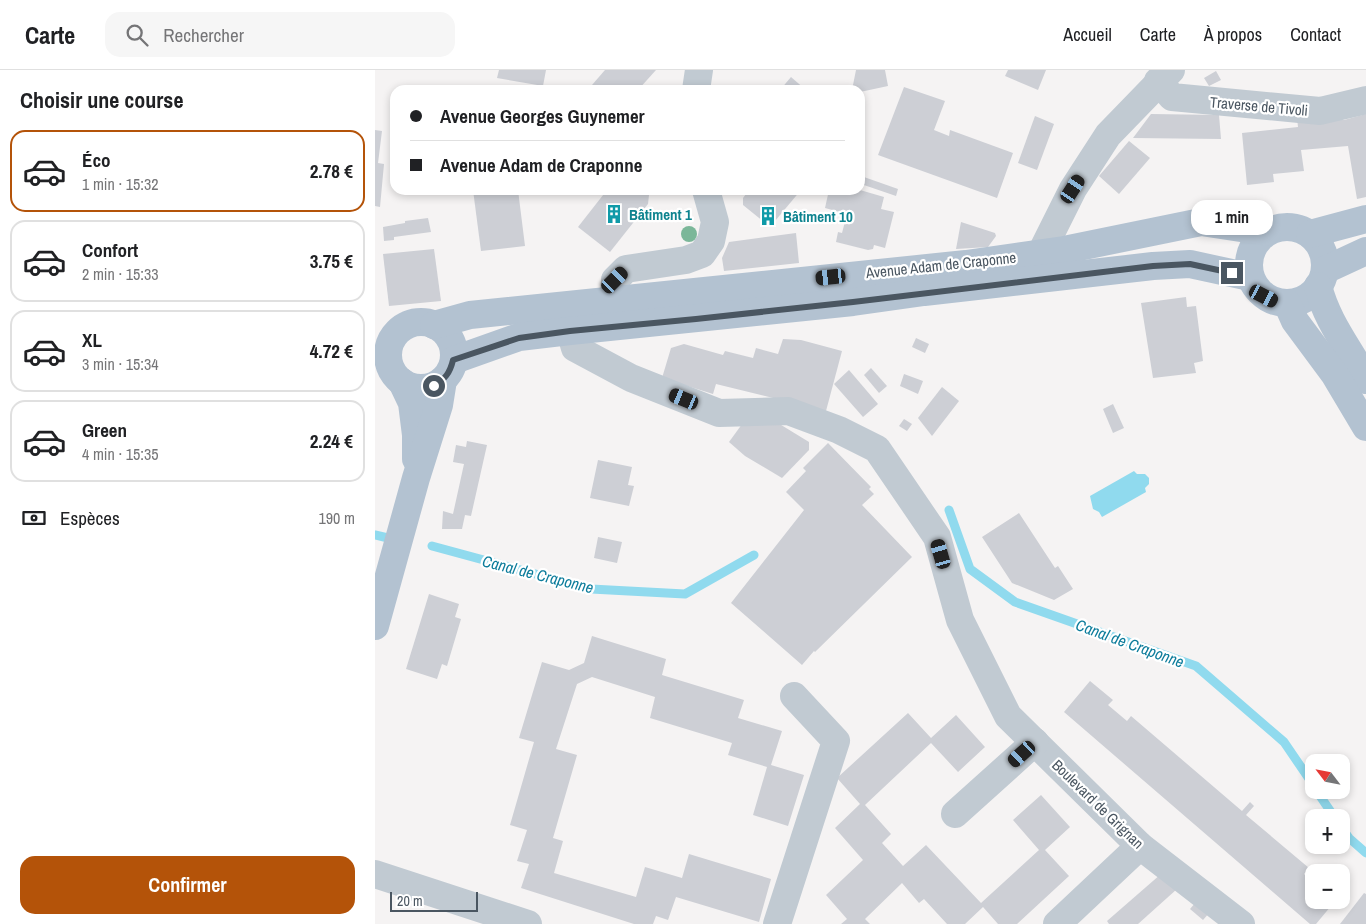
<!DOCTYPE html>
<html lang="fr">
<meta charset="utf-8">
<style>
body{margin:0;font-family:"Archivo Narrow",sans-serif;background:#f6f6f6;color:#202124;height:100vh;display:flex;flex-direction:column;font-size:19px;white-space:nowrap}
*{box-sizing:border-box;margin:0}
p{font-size:16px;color:#757577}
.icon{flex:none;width:28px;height:28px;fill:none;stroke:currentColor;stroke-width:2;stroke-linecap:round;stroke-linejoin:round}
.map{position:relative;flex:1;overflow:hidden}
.side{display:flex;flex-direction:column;background:#fff;width:375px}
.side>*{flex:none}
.guide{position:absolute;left:15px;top:15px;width:475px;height:110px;border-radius:15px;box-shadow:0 2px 8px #0003;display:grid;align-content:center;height:110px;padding:0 20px;background:#fff}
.needle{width:32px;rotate:302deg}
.fabs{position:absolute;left:930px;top:684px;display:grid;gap:10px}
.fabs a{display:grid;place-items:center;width:45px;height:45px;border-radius:10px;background:#fff;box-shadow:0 2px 8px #0003;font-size:25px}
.scale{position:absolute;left:15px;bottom:12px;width:88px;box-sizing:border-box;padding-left:5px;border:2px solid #4a5661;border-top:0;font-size:14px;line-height:18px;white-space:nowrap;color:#4a5661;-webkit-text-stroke:4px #fff;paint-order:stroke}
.end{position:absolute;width:22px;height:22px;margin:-11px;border:6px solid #4a5661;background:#fff;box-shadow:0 0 0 2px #fff}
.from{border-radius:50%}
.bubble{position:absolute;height:35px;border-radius:15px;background:#fff;box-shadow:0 2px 8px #0003;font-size:16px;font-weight:800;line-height:35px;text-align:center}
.car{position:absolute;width:15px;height:30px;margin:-15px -8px;border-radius:6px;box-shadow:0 0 4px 1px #0007;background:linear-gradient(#222 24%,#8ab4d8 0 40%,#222 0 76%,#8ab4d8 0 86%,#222 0)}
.guide b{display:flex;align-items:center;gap:18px;height:48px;font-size:19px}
.guide b+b{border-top:1px solid #e0e0e0}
.guide i{width:12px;height:12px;background:#202124}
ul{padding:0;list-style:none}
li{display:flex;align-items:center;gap:15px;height:82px;margin:0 10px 8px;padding:0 10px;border:2px solid #e0e0e0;border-radius:15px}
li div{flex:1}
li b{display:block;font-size:19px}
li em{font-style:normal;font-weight:800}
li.current{border-color:#b45309}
li>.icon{width:45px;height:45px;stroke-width:1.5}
h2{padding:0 20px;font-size:22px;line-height:60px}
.pay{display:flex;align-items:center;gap:12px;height:55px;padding:0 20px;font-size:19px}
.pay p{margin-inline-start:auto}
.cta{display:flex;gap:10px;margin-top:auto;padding:10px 20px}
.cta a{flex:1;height:58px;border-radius:15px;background:#b45309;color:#fff;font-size:20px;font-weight:800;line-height:58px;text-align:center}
header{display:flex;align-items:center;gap:30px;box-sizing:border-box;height:70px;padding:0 25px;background:#fff;border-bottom:1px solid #e0e0e0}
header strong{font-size:24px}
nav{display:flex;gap:28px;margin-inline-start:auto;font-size:18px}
.search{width:350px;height:45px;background:#f6f6f6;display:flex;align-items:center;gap:12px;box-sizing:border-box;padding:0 18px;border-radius:15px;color:#757577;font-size:19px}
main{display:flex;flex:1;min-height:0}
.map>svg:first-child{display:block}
.water{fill:#90daee}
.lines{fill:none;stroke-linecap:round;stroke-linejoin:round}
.stream{stroke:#90daee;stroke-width:9}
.building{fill:#cdcfd5}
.minor{stroke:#c1cad2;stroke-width:28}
.major{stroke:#b3c2d1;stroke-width:28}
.tree{fill:#7bb799}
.route{stroke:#4a5661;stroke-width:6}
.labels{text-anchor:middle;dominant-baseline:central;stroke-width:4.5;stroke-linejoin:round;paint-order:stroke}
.street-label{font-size:15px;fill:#4a5661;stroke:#fff}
.culture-label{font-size:15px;font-weight:bold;fill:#0d838f;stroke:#fff;text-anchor:start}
.water-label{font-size:16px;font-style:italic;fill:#0c7c9b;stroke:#fff}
</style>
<header>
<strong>Carte</strong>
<div class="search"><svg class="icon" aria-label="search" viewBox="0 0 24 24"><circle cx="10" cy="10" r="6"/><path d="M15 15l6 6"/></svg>Rechercher</div>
<nav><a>Accueil</a><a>Carte</a><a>À propos</a><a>Contact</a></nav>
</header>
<main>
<section class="side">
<h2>Choisir une course</h2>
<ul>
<li class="current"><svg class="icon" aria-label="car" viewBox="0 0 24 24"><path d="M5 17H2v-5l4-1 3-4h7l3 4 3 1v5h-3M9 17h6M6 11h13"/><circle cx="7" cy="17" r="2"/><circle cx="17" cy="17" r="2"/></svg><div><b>Éco</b><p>1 min · 15:32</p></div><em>2.78 €</em></li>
<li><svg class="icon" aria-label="car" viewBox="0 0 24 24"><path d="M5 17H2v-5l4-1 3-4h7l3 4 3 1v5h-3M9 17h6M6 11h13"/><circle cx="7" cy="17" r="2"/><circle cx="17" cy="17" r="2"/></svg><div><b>Confort</b><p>2 min · 15:33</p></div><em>3.75 €</em></li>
<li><svg class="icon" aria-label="car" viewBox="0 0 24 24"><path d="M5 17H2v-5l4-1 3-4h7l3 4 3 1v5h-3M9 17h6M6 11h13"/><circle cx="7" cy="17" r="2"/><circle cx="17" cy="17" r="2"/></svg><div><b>XL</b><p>3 min · 15:34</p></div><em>4.72 €</em></li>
<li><svg class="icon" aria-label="car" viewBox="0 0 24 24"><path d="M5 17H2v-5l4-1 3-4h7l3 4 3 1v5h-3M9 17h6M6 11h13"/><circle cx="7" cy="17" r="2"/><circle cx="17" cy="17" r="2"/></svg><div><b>Green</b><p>4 min · 15:35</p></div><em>2.24 €</em></li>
</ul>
<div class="pay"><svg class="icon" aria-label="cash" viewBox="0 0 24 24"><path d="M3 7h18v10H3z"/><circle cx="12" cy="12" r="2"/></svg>Espèces<p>190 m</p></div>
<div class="cta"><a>Confirmer</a></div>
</section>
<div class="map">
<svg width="991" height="854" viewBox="0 0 991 854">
<rect width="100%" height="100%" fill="#f5f3f3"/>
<path class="water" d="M 759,401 L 762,404 L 770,404 L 774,408 L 774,414 L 770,418 L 771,422 L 727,447 L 724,442 L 718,439 L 715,426 Z"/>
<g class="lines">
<g class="stream">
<path d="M 574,440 L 595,499 L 640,532 L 821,596 L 909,672 L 939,716"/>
<path d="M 0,465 L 13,468"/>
<path d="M 57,476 L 216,519 L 310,524 L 379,485"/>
<path d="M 941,720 L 960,748"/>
<path d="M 966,757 L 974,768 L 991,783"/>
</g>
</g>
<g class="building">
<path d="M 124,0 L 171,0 L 168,16 L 122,8 Z"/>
<path d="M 230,0 L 281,0 L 263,20 L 223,20 L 217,15 Z"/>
<path d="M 481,0 L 510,0 L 513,16 L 485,22 L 485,20 L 477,20 Z"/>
<path d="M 633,0 L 671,0 L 663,20 L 630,6 Z"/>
<path d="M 841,1 L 846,10 L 834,16 L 829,8 Z"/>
<path d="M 416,7 L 431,20 L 405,20 Z"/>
<path d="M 529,17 L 570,31 L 559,60 L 574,66 L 575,60 L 638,83 L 622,128 L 503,85 Z"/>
<path d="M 776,44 L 844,45 L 846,69 L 758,68 Z"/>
<path d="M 991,44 L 991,127 L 982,129 L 973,76 L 926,80 L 929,101 L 898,104 L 899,112 L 872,115 L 867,63 L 923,57 L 922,48 L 969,50 Z"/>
<path d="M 660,46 L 679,54 L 662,100 L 643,93 Z"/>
<path d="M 0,60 L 7,61 L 3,93 L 9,94 L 5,137 L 0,136 Z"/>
<path d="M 754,71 L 775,88 L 744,124 L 724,106 Z"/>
<path d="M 489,107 L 523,119 L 521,126 L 486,114 Z"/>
<path d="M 98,120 L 143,120 L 150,176 L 106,181 Z"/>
<path d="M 232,120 L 268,120 L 274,125 L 273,134 L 235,182 L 203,157 Z"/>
<path d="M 374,120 L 426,120 L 395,157 L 368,135 L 368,128 Z"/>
<path d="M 454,120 L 485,120 L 509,127 L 506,139 L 519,142 L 510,178 L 499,175 L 498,179 L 493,180 L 461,172 L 463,162 L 467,163 L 472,144 L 450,138 Z"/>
<path d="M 53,148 L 56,162 L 19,167 L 19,170 L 9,171 L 8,157 L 30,153 L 30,151 Z"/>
<path d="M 586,152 L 620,163 L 621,166 L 613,177 L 581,179 Z"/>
<path d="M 421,163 L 424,193 L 349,201 L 347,188 L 354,172 Z"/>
<path d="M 59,179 L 66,231 L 14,236 L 8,184 Z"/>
<path d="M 811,227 L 812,237 L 821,236 L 828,291 L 819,293 L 821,303 L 778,308 L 766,233 Z"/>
<path d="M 541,268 L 554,274 L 550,283 L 537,277 Z"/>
<path d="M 408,269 L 426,270 L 467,281 L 451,341 L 341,314 L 338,324 L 287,308 L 296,278 L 309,274 L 348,285 L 350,281 L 378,288 L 381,278 L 403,284 Z"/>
<path d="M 496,298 L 512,316 L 504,323 L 489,305 Z"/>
<path d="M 474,300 L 503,334 L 488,347 L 459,314 Z"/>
<path d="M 529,304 L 548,311 L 543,324 L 525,316 Z"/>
<path d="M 567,317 L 584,331 L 557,366 L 543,348 Z"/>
<path d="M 738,334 L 749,358 L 738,363 L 728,339 Z"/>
<path d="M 529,349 L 537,354 L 532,361 L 524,356 Z"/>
<path d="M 370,350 L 398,350 L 434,372 L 434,380 L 407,408 L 370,386 L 354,372 Z"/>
<path d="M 92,371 L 112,375 L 96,446 L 90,445 L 87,459 L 67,459 L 68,441 L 78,444 L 89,394 L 78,392 L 81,375 L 91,377 Z"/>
<path d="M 453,373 L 496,417 L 494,419 L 499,424 L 487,435 L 537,487 L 440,582 L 439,581 L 427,595 L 356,533 L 429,440 L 411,422 L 431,401 L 428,398 Z"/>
<path d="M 223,390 L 257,397 L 253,415 L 259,416 L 254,436 L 215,428 Z"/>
<path d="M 644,443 L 680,498 L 683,496 L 698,519 L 679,530 L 637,513 L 607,467 Z"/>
<path d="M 223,467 L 247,472 L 242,493 L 219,488 Z"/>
<path d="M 54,524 L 84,534 L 80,547 L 86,549 L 72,596 L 67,594 L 62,609 L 31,599 Z"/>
<path d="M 217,566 L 291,589 L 287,605 L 369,630 L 363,648 L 407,661 L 396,695 L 429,705 L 413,756 L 378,745 L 392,697 L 353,685 L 357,673 L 275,648 L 280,627 L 217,607 L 202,614 L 181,679 L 202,685 L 178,768 L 188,771 L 179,803 L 261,827 L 270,797 L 307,808 L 314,784 L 396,809 L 384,852 L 301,827 L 293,850 L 281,846 L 278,854 L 259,854 L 146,818 L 154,794 L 142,791 L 152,760 L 135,755 L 159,672 L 144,668 L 167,592 L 194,600 L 209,593 Z"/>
<path d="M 715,611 L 738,630 L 733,635 L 752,651 L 756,646 L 867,741 L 875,732 L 879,736 L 871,745 L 934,798 L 929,804 L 939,813 L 939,830 L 961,830 L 941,854 L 935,854 L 689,642 Z"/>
<path d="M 533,643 L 556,668 L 581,645 L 610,677 L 583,702 L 556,673 L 490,735 L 516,764 L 507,773 L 528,796 L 551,775 L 606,833 L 664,780 L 638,750 L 666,725 L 695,757 L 670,780 L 694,806 L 642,854 L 623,854 L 608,837 L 590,854 L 572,854 L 549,829 L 544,833 L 527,813 L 490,849 L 495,854 L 466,854 L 472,849 L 451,825 L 488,790 L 460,758 L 485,734 L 462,708 Z"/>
<path d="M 786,804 L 802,819 L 763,854 L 734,854 L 732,851 Z"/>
<path d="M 989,823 L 991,824 L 991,854 L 965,854 Z"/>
<path d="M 821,832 L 835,842 L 828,850 L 815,839 Z"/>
</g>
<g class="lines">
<g class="minor">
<path d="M 783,11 L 797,27 L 945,41 L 991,30"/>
<path d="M 321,20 L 324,0"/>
<path d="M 666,183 L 698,119 L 733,65 L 796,0"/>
<path d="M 239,230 L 240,210 L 251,199 L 311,190 L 327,184 L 336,171 L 340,152 L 331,120"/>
<path d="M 195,261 L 200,278 L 256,308 L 344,343 L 413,341 L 464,360 L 502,379 L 562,467 L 585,550 L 633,646 L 765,776 L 866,854"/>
<path d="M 580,744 L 660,672"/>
<path d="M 0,804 L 153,854"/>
<path d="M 402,854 L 461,671 L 419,626"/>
<path d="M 682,854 L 765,776"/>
</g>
<g class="major">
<circle cx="912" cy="195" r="38"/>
<path d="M 935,164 L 991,149"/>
<path d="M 950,200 L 991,181"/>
<path d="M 943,216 C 952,252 974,278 991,310"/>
<path d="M 912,233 L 920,251 L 960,305 L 991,357"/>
<circle cx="46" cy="285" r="33"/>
<path d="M 59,255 L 95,245 L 591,194 L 689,180 L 826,152 L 892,162"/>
<path d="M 79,290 L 144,267 L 195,261 L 478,232 L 549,222 L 778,196 L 815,194 L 875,207"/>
<path d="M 27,312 L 37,333 L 41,365 L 41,389"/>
<path d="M 0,556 L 41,408 L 64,335 L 68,310"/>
</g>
</g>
<circle class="tree" cx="314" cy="164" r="8"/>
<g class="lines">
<path class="route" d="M 59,316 C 70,309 75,303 78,290 L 144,268 L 195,261 L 321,249 L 478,232 L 778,196 L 815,194 L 857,203"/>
</g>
<defs>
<g id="building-bare" transform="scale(1.5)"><path d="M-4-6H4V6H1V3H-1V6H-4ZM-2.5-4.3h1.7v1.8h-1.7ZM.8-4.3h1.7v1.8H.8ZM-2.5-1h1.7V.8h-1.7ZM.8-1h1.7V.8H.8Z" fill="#0f9aa8" stroke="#fff" stroke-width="2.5" paint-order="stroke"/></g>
</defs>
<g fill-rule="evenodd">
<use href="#building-bare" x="239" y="144"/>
<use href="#building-bare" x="393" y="146"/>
</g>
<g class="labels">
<g class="street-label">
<text transform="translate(884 36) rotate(5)">Traverse de Tivoli</text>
<text transform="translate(566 195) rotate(-6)">Avenue Adam de Craponne</text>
<text transform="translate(723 734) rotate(44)">Boulevard de Grignan</text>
</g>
<g class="culture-label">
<text x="254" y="144">Bâtiment 1</text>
<text x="408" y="146">Bâtiment 10</text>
</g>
<g class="water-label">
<text transform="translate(163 504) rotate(14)">Canal de Craponne</text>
<text transform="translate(755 573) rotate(20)">Canal de Craponne</text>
</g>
</g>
</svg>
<div class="fabs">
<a><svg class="needle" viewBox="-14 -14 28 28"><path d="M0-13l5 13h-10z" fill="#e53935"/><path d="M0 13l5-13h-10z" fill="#757577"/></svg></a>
<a>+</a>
<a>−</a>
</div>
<div class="scale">20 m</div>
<i class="end from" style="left:59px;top:316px"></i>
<i class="end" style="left:857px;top:203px"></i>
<div class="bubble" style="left:816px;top:130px;width:82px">1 min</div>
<i class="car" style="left:698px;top:119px;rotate:33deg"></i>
<i class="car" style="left:456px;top:207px;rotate:264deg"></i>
<i class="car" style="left:240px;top:210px;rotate:45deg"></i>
<i class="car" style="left:889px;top:226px;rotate:117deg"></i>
<i class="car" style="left:309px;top:329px;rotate:292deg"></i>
<i class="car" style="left:566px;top:484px;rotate:344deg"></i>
<i class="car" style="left:647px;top:684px;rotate:228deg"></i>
<div class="guide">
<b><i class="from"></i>Avenue Georges Guynemer</b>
<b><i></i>Avenue Adam de Craponne</b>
</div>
</div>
</main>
